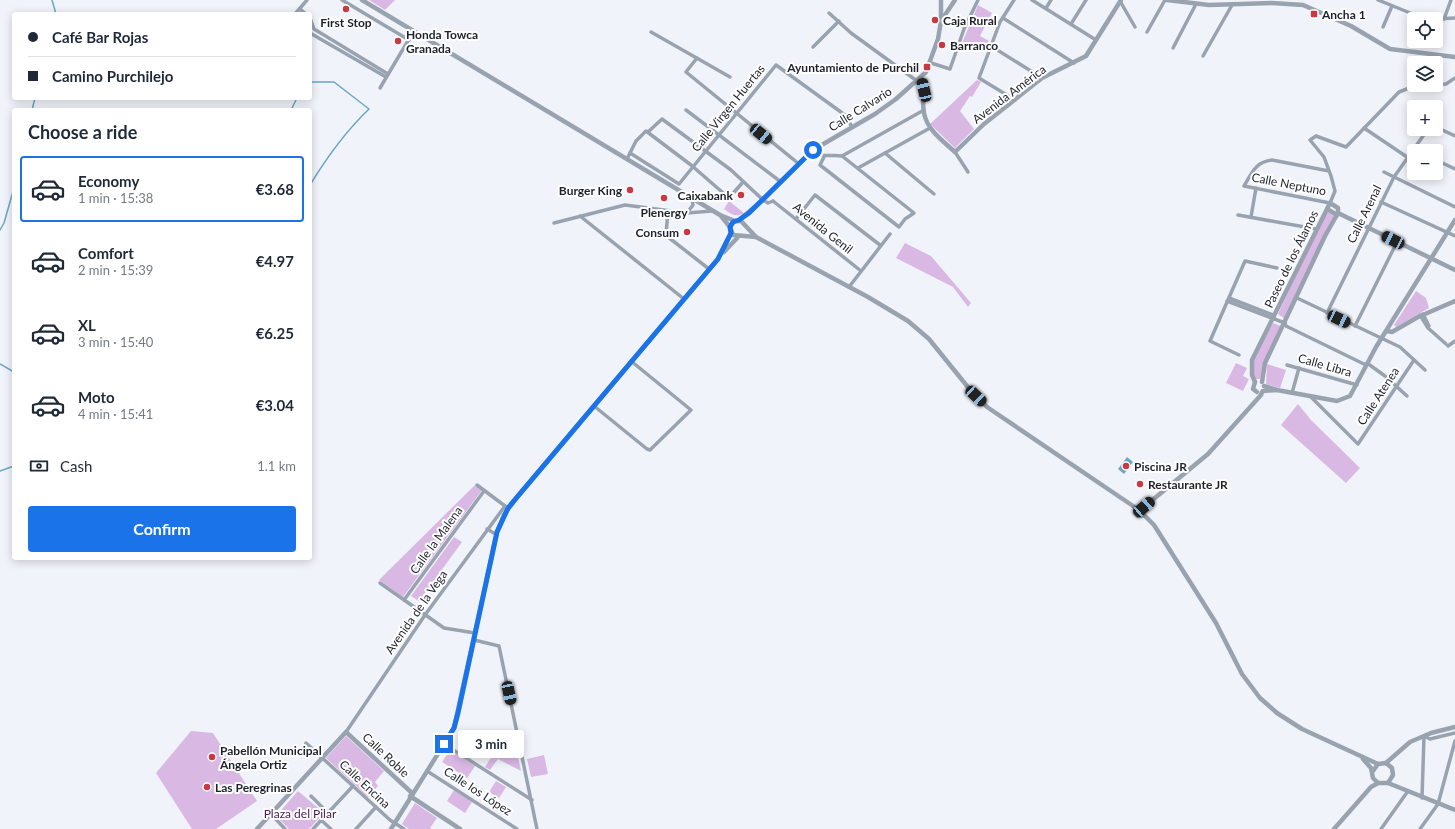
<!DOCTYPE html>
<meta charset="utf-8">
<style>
body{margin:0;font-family:Lato,sans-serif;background:#f6f6f7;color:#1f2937;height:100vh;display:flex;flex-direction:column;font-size:15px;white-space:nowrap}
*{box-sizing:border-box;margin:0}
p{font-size:13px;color:#747a83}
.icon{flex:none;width:22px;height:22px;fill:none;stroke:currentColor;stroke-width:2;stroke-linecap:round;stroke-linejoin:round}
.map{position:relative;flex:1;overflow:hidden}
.drawer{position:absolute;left:12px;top:108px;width:300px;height:452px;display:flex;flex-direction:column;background:#fff;border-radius:4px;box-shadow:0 2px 10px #0003}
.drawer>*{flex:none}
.hud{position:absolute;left:12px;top:12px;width:300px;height:88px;border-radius:4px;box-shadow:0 2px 10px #0003;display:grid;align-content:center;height:88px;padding:0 16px;background:#fff}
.fabs{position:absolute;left:1407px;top:12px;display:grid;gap:8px}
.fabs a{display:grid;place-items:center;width:36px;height:36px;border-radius:4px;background:#fff;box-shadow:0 2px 10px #0003;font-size:20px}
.end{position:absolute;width:18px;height:18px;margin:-9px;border:5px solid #1a73e8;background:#fff;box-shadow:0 0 0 2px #fff}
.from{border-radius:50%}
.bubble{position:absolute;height:28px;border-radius:4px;background:#fff;box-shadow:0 2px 10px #0003;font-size:13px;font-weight:700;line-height:28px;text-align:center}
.car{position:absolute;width:12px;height:24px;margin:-12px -6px;border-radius:5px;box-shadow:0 0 3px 1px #0007;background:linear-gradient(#222 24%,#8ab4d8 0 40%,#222 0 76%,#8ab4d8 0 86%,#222 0)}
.hud b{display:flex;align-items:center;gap:14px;height:38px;font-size:15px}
.hud b+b{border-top:1px solid #e0e1e3}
.hud i{width:10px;height:10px;background:#1f2937}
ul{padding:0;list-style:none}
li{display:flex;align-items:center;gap:12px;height:66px;margin:0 8px 6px;padding:0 8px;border:2px solid transparent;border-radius:4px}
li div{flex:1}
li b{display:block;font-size:15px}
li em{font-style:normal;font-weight:700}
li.selected{border-color:#1a73e8}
li>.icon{width:36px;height:36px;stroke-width:1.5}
h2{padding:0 16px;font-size:18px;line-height:48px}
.pay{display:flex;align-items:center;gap:10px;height:44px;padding:0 16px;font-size:15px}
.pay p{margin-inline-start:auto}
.action{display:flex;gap:8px;margin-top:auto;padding:8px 16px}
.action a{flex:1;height:46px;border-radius:4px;background:#1a73e8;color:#fff;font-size:16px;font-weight:700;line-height:46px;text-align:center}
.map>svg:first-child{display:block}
.green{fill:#d9b8e4}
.water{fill:#6aa6c5}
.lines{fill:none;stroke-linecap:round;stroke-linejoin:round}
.stream{stroke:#6aa6c5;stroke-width:1.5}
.minor{stroke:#99a3b0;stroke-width:3.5}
.tertiary{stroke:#99a3b0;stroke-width:4.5}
.route{stroke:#1a73e8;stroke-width:5}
.poi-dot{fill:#c93941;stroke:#fff;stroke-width:1.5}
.labels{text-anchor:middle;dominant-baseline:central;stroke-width:4;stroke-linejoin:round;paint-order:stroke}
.poi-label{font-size:12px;font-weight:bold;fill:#1e212e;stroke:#fff;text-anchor:start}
.street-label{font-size:12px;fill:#1e212e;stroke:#fff}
.park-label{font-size:12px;fill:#4c2059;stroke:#fff}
</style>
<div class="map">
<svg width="1455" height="829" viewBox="0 0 1455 829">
<rect width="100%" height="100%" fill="#f1f3fa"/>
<g class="green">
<path d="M 369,0 L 395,0 L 385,10 Z"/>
<path d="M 978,5 L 992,13 L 980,36 L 989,41 L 984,52 L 962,43 Z"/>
<path d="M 977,80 L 981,82 L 972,97 L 970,96 L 960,111 L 974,129 L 955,148 L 930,124 Z"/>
<path d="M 729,201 L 744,213 C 736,218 731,214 724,209 Z"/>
<path d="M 1327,212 L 1334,216 L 1285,319 L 1278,314 L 1316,232 Z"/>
<path d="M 905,243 L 931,256 L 971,303 L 968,307 L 953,287 L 896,258 Z"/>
<path d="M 1416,291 L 1426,298 L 1429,308 L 1396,327 L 1394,325 Z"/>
<path d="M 1273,323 L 1281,326 L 1260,379 L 1255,379 C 1247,362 1265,339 1273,323 Z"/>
<path d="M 1236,363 L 1247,368 L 1243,376 L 1249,379 L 1243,391 L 1226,383 Z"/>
<path d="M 1267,364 L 1286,370 L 1280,388 L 1266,384 Z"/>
<path d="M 1298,404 L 1311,420 L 1360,468 L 1346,483 L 1281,425 Z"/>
<path d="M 475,485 L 482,490 L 403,597 L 379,580 Z"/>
<path d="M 454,537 L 462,542 L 419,601 L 411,596 Z"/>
<path d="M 191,731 L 213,733 L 257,801 L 216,829 L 192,829 L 156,773 Z"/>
<path d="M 513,732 L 521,771 L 498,759 L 490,770 L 485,767 L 492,756 L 477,747 L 482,739 Z"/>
<path d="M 346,736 L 384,771 L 375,782 L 378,786 L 368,797 L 326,758 Z"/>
<path d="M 450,750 L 475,766 L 467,778 L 442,762 Z"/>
<path d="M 544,755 L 548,774 L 531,777 L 527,759 Z"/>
<path d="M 496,781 L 506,787 L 499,798 L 489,792 Z"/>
<path d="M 454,790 L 472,802 L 465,813 L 447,801 Z"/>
<path d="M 298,791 L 324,813 L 309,829 L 289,829 L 276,816 Z"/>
<path d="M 415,803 L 437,818 L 430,828 L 432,829 L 409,829 L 402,824 Z"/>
</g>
<path class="water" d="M 1127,457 L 1133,462 L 1124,474 L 1118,469 Z"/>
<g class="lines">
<g class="stream">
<path d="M 52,0 L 56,14"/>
<path d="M 310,84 L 312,82 L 334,82 L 369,109 C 345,132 327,157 310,185"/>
<path d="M 32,110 L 35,98"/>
<path d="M 291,110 L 297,98"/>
<path d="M 0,230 L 4,223 L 14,188"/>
<path d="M 0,364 L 14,372"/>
<path d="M 0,471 L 14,466"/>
</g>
<g class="minor">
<path d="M 342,0 L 409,40"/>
<path d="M 1014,0 L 1000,22 L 979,78 L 1015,100"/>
<path d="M 1032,0 L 1096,40"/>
<path d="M 1378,0 L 1425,19"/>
<path d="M 1120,1 L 1135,27"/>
<path d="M 1046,8 L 1051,0"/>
<path d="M 300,9 L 306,14"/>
<path d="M 829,13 L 851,33 L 917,81"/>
<path d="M 295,14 L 307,0"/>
<path d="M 310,18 L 314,29 L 388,74"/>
<path d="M 1003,18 L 1074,63"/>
<path d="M 1435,19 L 1455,18"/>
<path d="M 1444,19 L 1451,0"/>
<path d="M 1071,24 L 1086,0"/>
<path d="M 1383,27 L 1392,6"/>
<path d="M 651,32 L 730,77"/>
<path d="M 1147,32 L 1165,0"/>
<path d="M 310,33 L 386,77"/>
<path d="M 991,46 L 1042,78"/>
<path d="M 813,47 L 839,21"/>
<path d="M 1173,48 L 1196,4"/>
<path d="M 1203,56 L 1232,5"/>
<path d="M 697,58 L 686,72 L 799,164"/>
<path d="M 931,63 L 950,69 L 964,29 L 978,0"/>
<path d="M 1433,85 L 1446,84 L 1455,78"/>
<path d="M 380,88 L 412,34"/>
<path d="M 686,110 L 781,182"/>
<path d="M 1436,127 L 1455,136"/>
<path d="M 1364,128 L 1407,157"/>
<path d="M 648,132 L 662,119 L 731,170 L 763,200 L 768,203 L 773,201"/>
<path d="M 813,150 C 822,159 830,154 842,156 L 914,213 L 905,219 L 899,227 L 820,165 L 824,157"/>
<path d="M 955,152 L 968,172"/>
<path d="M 630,153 L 679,184 L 776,65 L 845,115 L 852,127"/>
<path d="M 885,153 L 934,194"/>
<path d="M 842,156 L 924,110"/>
<path d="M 627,159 L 636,141 L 646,131 L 691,165 L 729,198 L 743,182"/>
<path d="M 1436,160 L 1455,169"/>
<path d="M 858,168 L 930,128"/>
<path d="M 1329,171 L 1272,160 C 1255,162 1252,173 1244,186 L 1330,203 L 1335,191 L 1331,176 L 1324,157 L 1310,140 L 1316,136 L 1346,147 L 1399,92 L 1417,85"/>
<path d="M 1384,172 L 1455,207"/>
<path d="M 773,201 L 861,271"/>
<path d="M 1381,202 L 1455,236"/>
<path d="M 668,211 L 666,234 L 668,237 L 709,269"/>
<path d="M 687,213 L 693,205 L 692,198"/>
<path d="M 1238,215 L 1316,229"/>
<path d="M 580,216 L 684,299"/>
<path d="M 1251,217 L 1256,188"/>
<path d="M 796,219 L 815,195 L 880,245"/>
<path d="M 554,223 L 625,205 L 687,213 L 712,211"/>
<path d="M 849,287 L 890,234"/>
<path d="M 1229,298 L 1273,315 L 1274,317"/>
<path d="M 1297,298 L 1400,347 L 1425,370"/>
<path d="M 1227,301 L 1285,323 L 1286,326 L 1366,365"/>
<path d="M 1327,313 L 1394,177 L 1428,129"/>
<path d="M 1423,314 L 1429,326"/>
<path d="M 1420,315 L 1428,328 L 1446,344"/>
<path d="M 1355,326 L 1397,242"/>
<path d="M 1448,346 L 1455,341"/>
<path d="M 1239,355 L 1210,341 L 1245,261 L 1277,268"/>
<path d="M 1367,363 L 1385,376 L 1407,396"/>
<path d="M 1287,365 L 1357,385"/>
<path d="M 1292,393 L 1299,368"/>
<path d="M 1311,397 L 1358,444 L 1414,360"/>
<path d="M 594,406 L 647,449 L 650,450 L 691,410 L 631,361"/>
<path d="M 477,485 L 505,506"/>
<path d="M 487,529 L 497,535"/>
<path d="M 380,583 L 444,628 L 475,633"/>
<path d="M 404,600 L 484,491"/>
<path d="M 474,640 L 499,646 L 537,829"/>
<path d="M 346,732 L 425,615 L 505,506"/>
<path d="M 306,743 L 390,820 L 404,829"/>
<path d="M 444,744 L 532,800"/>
<path d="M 427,771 L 517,829"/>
<path d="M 311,796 L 328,813"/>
<path d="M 1422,798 L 1424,736 L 1430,739 L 1455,733"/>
<path d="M 271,814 L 285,829"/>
<path d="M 321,820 L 331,829"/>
<path d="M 313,829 L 353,786"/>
<path d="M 356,829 L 376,807"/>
<path d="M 1381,829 L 1408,791"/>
<path d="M 1420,829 L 1438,804 L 1455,741"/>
</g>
<g class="tertiary">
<path d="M 362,0 L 720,215 L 735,221"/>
<path d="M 1167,0 L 1209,5 L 1272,3 L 1303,5 L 1351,26 L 1390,49 L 1455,57"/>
<path d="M 941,21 L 955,0"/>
<path d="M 921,78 C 924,90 922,101 924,113 C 927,130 943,141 955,152 L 984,124 L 1042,78 L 1086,56 L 1121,0"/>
<path d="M 1327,209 L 1337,215"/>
<path d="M 1338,213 L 1455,270"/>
<path d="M 721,216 L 730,227 L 733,235 L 756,237"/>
<path d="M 739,220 L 763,200 L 813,150 L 875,114 L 896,99 L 926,72 L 938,39 L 941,21 L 941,0"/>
<path d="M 730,227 L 734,221 L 741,221 L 756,237 L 868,297 L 908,321 L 929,339 L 967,386 L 987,407 L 1136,508"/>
<path d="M 724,252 L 738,237"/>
<path d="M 1387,331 L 1392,332 L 1418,317 L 1455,301"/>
<path d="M 1255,382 L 1252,375 L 1252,360 L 1330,203 L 1338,208 L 1338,213 L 1325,236 L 1265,363 L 1262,382"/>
<path d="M 1255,382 L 1253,389 L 1257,392"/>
<path d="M 1264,386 L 1277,390 L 1337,401 L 1350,396 L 1376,347 L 1455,220"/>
<path d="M 1263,391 L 1277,390"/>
<path d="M 1144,507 L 1208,454 L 1261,395 L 1262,392"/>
<path d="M 1136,508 L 1135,513 L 1138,516 L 1144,515"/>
<path d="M 1144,515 L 1154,525 L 1216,623 L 1242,674 L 1260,698 L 1277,713 L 1302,729 L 1378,764"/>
<path d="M 1363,759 L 1371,768 L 1373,778 L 1378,783 L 1388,783 L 1393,775 L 1392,768 L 1386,763 L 1378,764 L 1373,771"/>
<path d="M 1386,763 L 1410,742 L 1431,733 L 1455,727"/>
<path d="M 1388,783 L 1455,810"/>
<path d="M 410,796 L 460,829"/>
<path d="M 257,829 L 346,732 L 412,793"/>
<path d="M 391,829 L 454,728 L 497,532 L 504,515 L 518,496 L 718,259 L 731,233"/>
<path d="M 1334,829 L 1371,787 L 1378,783"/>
</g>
</g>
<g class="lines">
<path class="route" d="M 444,744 L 454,728 L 458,713 L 497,532 L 508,508 L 718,259 L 731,233 L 730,227 L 733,222 L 739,220 L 749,213 L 813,150"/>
</g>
<g class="poi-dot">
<circle cx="346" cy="9" r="4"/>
<rect x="1310" y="10" width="8" height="8" rx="2"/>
<circle cx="935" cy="20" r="4"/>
<circle cx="398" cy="41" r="4"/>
<circle cx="942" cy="45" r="4"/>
<rect x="923" y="63" width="8" height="8" rx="2"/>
<circle cx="630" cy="190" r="4"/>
<circle cx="741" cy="195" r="4"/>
<circle cx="664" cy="198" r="4"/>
<circle cx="687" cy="232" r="4"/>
<circle cx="1126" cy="466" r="4"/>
<circle cx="1140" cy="484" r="4"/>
<circle cx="212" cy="757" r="4"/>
<circle cx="207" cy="787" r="4"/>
</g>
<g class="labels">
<g class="poi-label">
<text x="1322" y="14">Ancha 1</text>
<text x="943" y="20">Caja Rural</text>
<text x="346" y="22" text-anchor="middle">First Stop</text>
<text x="406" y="34">Honda Towca<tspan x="406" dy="14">Granada</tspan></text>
<text x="950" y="45">Barranco</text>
<text x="919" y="67" text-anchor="end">Ayuntamiento de Purchil</text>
<text x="622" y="190" text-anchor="end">Burger King</text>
<text x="733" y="195" text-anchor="end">Caixabank</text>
<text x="664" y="212" text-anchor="middle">Plenergy</text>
<text x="679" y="232" text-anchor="end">Consum</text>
<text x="1134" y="466">Piscina JR</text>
<text x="1148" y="484">Restaurante JR</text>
<text x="220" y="750">Pabellón Municipal<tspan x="220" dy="14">Ángela Ortiz</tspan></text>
<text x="215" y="787">Las Peregrinas</text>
</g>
<g class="street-label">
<text transform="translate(1009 94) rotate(-37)">Avenida América</text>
<text transform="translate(728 108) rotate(-51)">Calle Virgen Huertas</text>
<text transform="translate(860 109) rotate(-32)">Calle Calvario</text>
<text transform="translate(1289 184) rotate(11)">Calle Neptuno</text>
<text transform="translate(1364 214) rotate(-64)">Calle Arenal</text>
<text transform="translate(823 228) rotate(39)">Avenida Genil</text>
<text transform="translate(1291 259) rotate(-64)">Paseo de los Álamos</text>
<text transform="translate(1325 365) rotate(16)">Calle Libra</text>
<text transform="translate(1378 396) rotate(-57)">Calle Atenea</text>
<text transform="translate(436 540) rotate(-54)">Calle la Malena</text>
<text transform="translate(416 612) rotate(-55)">Avenida de la Vega</text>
<text transform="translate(386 755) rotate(43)">Calle Roble</text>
<text transform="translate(365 784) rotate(43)">Calle Encina</text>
<text transform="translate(478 791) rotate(33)">Calle los López</text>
</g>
<g class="park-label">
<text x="300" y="813">Plaza del Pilar</text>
</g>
</g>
</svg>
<div class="fabs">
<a><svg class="icon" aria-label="locate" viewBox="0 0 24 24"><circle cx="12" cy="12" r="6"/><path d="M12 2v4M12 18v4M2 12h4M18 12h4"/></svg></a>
<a><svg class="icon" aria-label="layers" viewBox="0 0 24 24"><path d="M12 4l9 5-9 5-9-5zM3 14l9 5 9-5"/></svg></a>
<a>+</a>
<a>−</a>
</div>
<i class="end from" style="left:813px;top:150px"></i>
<i class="end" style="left:444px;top:744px"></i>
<div class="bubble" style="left:458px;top:730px;width:66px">3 min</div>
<i class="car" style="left:924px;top:90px;rotate:347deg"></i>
<i class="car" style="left:761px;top:134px;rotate:129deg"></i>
<i class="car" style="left:1393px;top:240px;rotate:296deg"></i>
<i class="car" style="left:1339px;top:319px;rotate:115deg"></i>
<i class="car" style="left:976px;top:396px;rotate:133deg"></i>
<i class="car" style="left:1144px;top:507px;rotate:49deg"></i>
<i class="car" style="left:509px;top:693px;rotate:168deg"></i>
<div class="hud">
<b><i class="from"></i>Café Bar Rojas</b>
<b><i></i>Camino Purchilejo</b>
</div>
<section class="drawer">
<h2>Choose a ride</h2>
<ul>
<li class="selected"><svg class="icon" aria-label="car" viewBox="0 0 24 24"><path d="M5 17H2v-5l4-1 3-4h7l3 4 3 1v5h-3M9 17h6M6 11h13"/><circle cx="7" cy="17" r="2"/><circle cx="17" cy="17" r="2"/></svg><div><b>Economy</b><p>1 min · 15:38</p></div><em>€3.68</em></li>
<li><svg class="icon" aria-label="car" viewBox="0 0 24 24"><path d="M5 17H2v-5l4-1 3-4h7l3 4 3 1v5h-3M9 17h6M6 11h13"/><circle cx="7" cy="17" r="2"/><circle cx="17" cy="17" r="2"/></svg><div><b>Comfort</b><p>2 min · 15:39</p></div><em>€4.97</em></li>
<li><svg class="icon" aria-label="car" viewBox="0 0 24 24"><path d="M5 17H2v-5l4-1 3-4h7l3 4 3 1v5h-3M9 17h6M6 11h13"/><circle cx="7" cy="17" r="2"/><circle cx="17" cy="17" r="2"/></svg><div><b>XL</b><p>3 min · 15:40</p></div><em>€6.25</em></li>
<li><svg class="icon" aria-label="car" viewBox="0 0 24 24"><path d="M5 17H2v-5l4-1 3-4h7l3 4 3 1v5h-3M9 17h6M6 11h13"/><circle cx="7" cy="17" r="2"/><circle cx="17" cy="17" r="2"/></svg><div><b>Moto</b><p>4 min · 15:41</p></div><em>€3.04</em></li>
</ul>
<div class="pay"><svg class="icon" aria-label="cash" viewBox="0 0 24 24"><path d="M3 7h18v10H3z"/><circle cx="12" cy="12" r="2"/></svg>Cash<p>1.1 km</p></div>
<div class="action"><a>Confirm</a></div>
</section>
</div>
